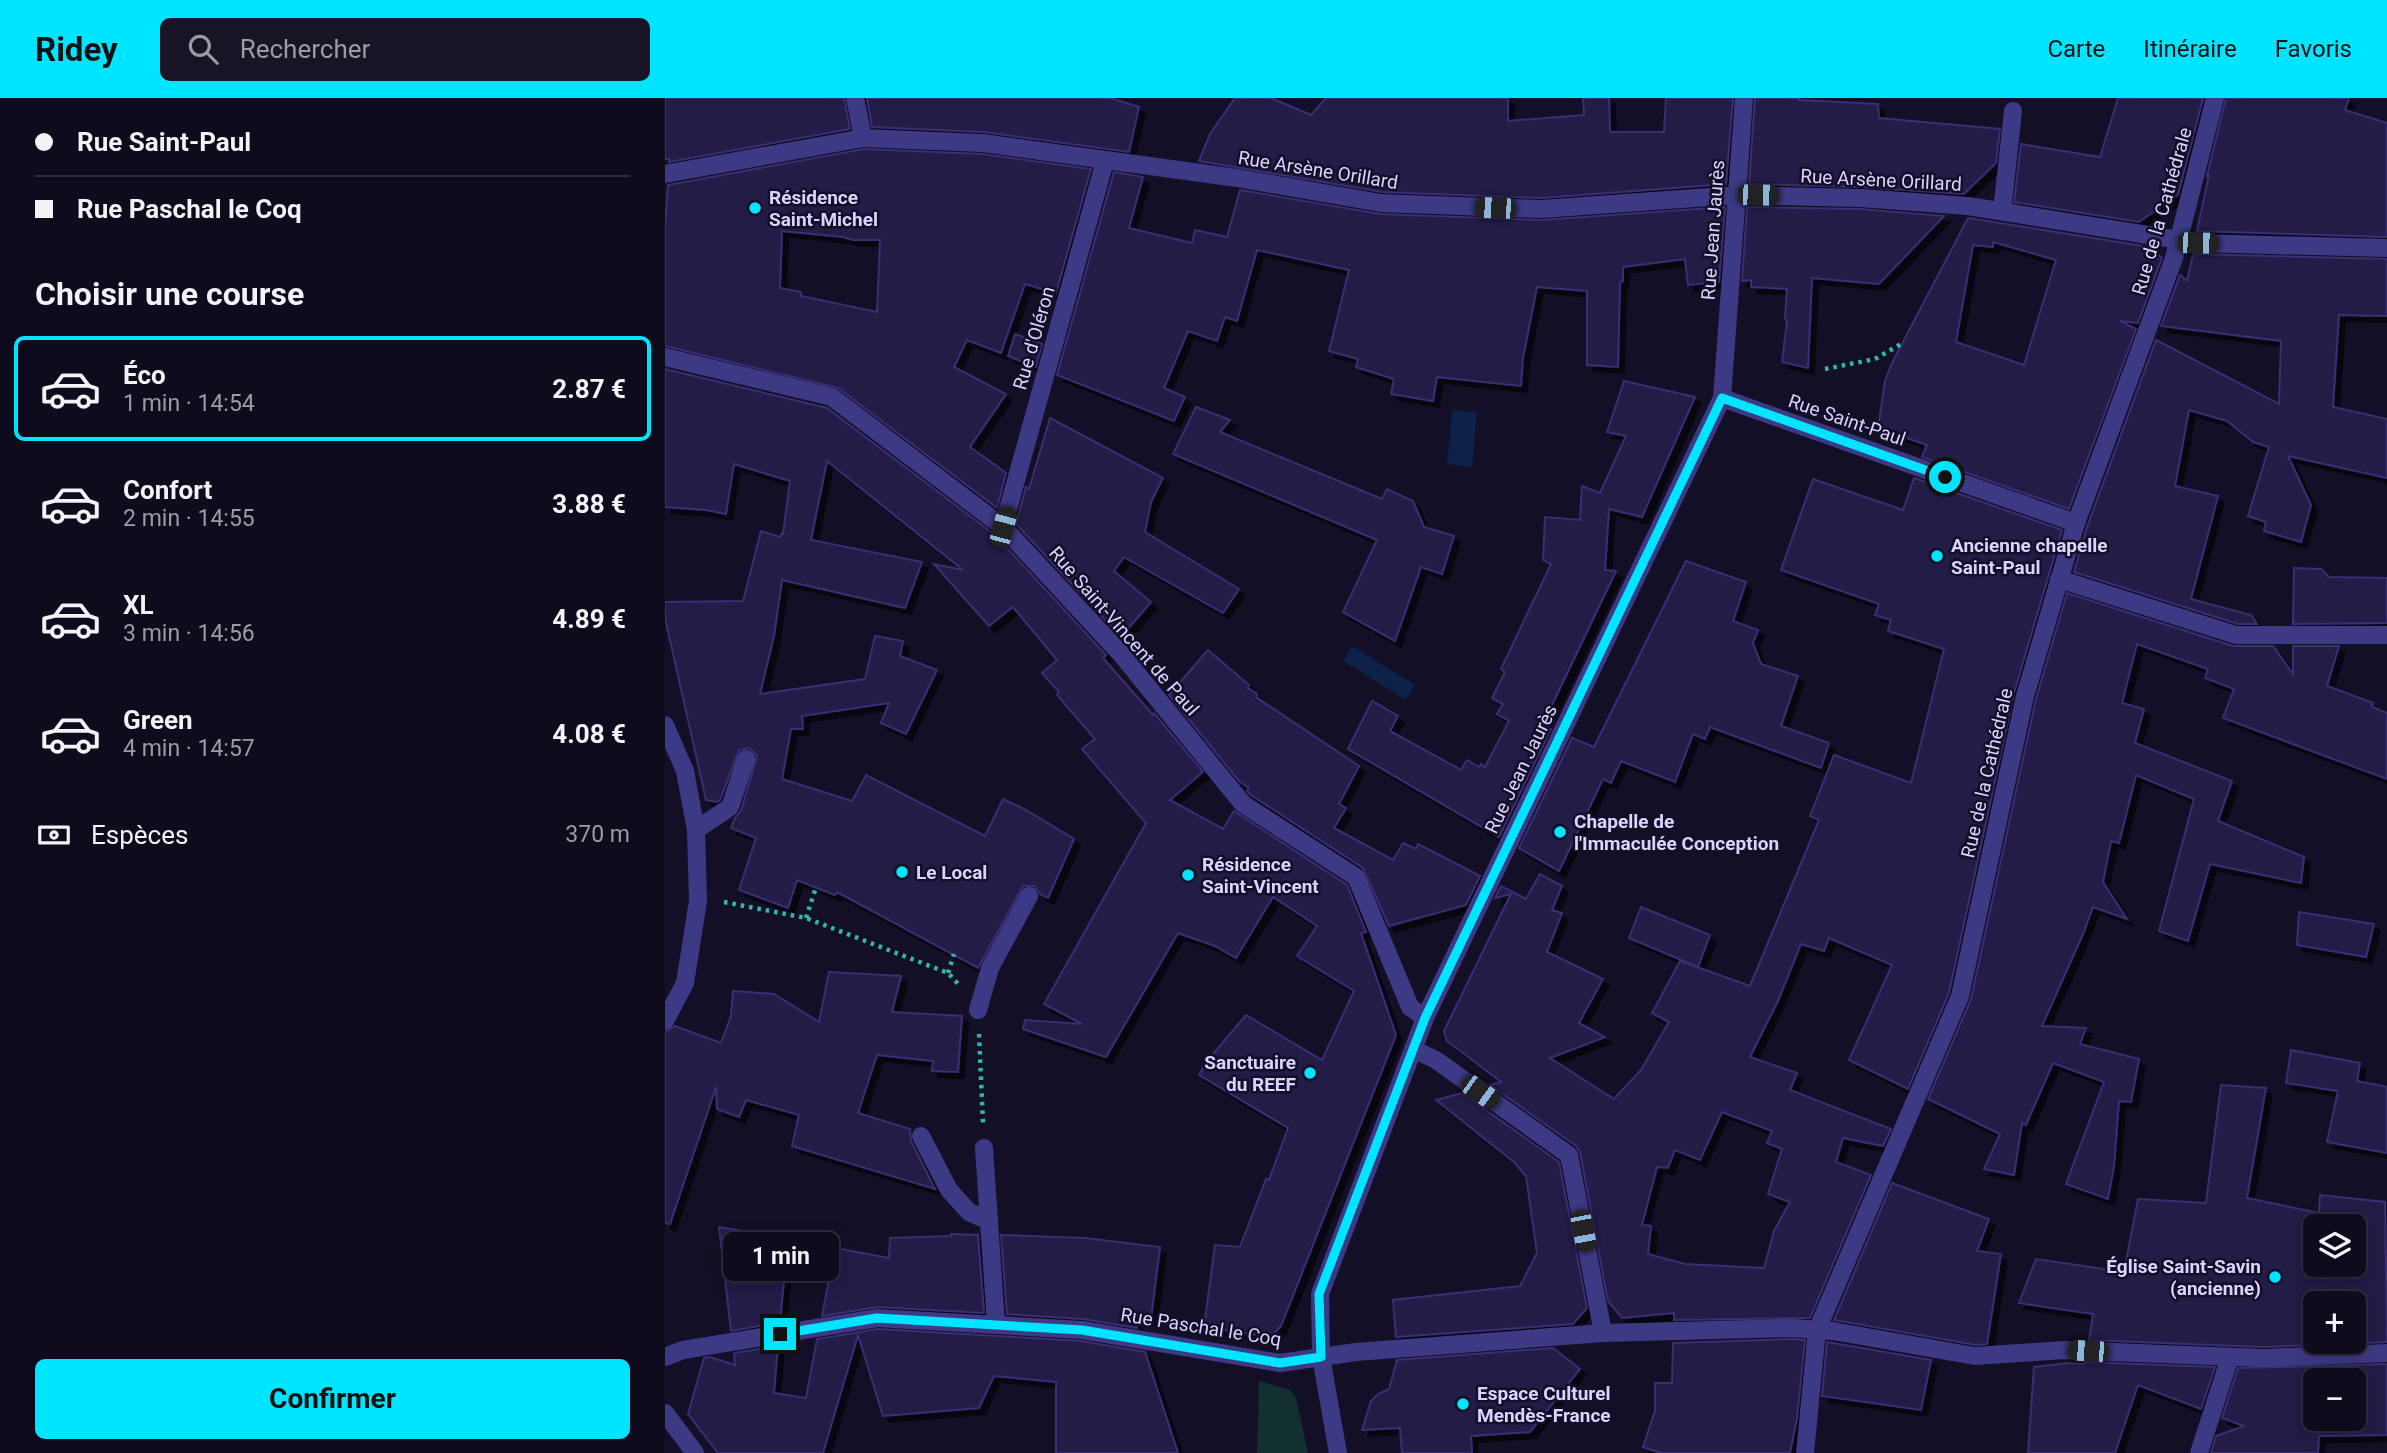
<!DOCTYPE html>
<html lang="fr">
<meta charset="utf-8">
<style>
body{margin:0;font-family:Roboto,sans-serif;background:#171425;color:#f1f3f6;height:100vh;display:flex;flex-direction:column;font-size:26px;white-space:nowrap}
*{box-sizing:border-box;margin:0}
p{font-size:23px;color:#9b9ba3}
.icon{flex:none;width:38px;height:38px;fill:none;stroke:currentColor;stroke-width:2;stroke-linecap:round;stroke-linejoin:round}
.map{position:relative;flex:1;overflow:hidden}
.details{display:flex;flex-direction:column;background:#0e0b1c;width:665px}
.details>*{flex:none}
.top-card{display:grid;align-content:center;height:154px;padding:0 35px;background:#0e0b1c}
.buttons{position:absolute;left:1638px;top:1116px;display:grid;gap:14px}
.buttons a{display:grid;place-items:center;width:63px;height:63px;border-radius:10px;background:#0e0b1c;box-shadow:0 4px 18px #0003,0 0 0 2px #2e2b3b;font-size:35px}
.end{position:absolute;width:32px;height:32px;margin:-16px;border:9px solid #00e5ff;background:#111;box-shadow:0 0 0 4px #111}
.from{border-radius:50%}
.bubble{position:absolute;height:49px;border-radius:10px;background:#0e0b1c;box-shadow:0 4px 18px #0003,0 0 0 2px #2e2b3b;font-size:23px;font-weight:700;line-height:49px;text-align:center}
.car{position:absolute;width:21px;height:42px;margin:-21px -10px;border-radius:9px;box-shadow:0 0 5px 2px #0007;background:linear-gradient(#222 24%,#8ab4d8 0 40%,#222 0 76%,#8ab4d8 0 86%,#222 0)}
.top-card b{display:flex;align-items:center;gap:24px;height:66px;font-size:26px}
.top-card b+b{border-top:2px solid #2e2b3b}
.top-card i{width:18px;height:18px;background:#f1f3f6}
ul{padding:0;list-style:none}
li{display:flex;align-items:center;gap:21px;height:105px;margin:0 14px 10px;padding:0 21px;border:4px solid transparent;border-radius:10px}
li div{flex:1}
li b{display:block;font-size:26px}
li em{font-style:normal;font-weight:700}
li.on{border-color:#00e5ff}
li>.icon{width:63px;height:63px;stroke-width:1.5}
h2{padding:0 35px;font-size:32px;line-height:84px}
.pay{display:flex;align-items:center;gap:18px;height:77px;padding:0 35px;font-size:26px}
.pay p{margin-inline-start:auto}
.action{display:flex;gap:14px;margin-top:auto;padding:14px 35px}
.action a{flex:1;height:80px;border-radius:10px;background:#00e5ff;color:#111;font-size:28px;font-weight:700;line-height:80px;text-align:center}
header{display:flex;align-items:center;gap:42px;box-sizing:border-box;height:98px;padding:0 35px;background:#00e5ff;color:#111}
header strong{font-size:33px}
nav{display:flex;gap:38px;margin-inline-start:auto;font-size:24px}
.search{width:490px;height:63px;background:#171425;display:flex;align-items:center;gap:18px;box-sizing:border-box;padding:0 24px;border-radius:10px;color:#9b9ba3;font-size:26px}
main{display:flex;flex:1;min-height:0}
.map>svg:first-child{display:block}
.green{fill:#12302f}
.water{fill:#0c2248}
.building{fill:#241b47;stroke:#3b2d73;stroke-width:2;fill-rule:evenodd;filter:url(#shadow)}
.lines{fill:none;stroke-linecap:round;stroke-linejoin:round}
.path{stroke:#2fb8b0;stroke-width:4.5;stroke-dasharray:3.5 5;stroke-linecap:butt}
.minor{stroke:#3d3a85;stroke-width:18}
.route{stroke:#00e5ff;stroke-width:9}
.poi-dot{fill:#00e5ff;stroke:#130f26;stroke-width:2.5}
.labels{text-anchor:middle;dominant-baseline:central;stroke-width:5;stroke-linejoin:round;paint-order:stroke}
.street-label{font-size:19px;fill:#d9d4ff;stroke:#130f26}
.poi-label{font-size:19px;font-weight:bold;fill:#d9d4ff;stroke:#130f26;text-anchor:start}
</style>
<header>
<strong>Ridey</strong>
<div class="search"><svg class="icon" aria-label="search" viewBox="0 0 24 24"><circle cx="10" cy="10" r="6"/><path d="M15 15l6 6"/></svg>Rechercher</div>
<nav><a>Carte</a><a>Itinéraire</a><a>Favoris</a></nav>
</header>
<main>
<section class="details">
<div class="top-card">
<b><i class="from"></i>Rue Saint-Paul</b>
<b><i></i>Rue Paschal le Coq</b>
</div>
<h2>Choisir une course</h2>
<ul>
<li class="on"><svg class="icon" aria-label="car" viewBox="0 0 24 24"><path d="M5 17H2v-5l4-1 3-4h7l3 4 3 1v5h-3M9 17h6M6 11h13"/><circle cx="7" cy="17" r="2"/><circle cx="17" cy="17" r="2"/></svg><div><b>Éco</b><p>1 min · 14:54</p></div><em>2.87 €</em></li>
<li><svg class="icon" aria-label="car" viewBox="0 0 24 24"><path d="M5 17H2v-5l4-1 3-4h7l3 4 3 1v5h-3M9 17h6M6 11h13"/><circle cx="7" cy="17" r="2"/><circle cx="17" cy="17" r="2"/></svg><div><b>Confort</b><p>2 min · 14:55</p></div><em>3.88 €</em></li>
<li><svg class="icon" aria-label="car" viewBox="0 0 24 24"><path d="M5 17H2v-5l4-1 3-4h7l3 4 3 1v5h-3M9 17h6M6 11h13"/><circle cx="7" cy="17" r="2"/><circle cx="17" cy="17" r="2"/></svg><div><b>XL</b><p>3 min · 14:56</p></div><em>4.89 €</em></li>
<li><svg class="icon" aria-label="car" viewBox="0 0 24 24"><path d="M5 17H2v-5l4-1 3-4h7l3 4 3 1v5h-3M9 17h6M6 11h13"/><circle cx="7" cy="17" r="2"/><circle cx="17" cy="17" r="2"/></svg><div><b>Green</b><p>4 min · 14:57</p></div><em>4.08 €</em></li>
</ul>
<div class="pay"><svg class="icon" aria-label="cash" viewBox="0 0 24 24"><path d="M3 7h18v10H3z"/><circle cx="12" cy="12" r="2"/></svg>Espèces<p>370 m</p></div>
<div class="action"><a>Confirmer</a></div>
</section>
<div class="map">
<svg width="1722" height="1355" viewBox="0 0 1722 1355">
<defs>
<filter id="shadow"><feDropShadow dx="6" dy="6" stdDeviation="0" flood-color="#0009"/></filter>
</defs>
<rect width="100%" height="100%" fill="#130f26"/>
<path class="green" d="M 594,1283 L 625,1292 L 631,1300 L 643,1355 L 592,1355 Z"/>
<g class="water">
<path d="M 787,312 L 812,314 L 807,369 L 782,366 Z"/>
<path d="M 687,548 L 750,587 L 741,602 L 678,563 Z"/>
</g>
<g class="building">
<path d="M 0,0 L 179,0 L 185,31 L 4,64 L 5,61 L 0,61 Z"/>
<path d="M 202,0 L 445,0 L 474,9 L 464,54 L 319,34 L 207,29 Z"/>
<path d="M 570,0 L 606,0 L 646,17 L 661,0 L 843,0 L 843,23 L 919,17 L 918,0 L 944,0 L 945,34 L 999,34 L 1001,0 L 1068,0 L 1061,86 L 876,100 L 717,94 L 534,63 L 545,36 Z"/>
<path d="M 1090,0 L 1134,0 L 1134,2 L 1213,6 L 1214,20 L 1335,31 L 1331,65 L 1299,96 L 1196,89 L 1084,86 Z"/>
<path d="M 1453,0 L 1538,0 L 1513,97 L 1474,124 L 1349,104 L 1356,46 L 1435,59 Z"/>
<path d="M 1561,0 L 1684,0 L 1680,12 L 1722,25 L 1722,139 L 1532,133 L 1544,77 L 1542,78 Z"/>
<path d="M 199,51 L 317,56 L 426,71 L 391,195 L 360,186 L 336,255 L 302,242 L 289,269 L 341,296 L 305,349 L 341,375 L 332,410 L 173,290 L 0,248 L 0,128 L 3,87 ZM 117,133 L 178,139 L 188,142 L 215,142 L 212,214 L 136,198 L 136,194 L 115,190 Z"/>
<path d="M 449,74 L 478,79 L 464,130 L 527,145 L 530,132 L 562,139 L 575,92 L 715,116 L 876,122 L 1060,109 L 1054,184 L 1023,187 L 1020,161 L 958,169 L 958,183 L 955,184 L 953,269 L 922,267 L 922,193 L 872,189 L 858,260 L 856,288 L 772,279 L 768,303 L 726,296 L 729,281 L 691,269 L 693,261 L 664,253 L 684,172 L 592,152 L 572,223 L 560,219 L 552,243 L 523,233 L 499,290 L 520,299 L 509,323 L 392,277 Z"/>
<path d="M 1082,109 L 1195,111 L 1279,118 L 1214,186 L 1147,180 L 1143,270 L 1117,264 L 1122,223 L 1120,221 L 1122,191 L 1086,189 L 1086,182 L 1077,183 Z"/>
<path d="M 1303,120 L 1484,149 L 1497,160 L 1473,225 L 1455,223 L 1471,231 L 1404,411 L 1257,359 L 1262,347 L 1213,330 L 1220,283 L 1227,265 ZM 1328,144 L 1391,162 L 1359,267 L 1291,244 L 1308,147 L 1328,149 Z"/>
<path d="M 1528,156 L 1722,161 L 1722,218 L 1674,217 L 1668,309 L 1722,321 L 1722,380 L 1623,358 L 1646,407 L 1636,444 L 1599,433 L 1601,424 L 1583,418 L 1604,349 L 1588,344 L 1562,323 L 1524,312 L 1510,388 L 1553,398 L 1526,501 L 1586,517 L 1592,526 L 1573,526 L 1409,474 L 1422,429 L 1491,242 L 1614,306 L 1616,243 L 1496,228 L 1515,177 L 1522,183 Z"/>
<path d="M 350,236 L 377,246 L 371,269 L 343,258 Z"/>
<path d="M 0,271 L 162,310 L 330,437 L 441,557 L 438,560 L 488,617 L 489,615 L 538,674 L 505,702 L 558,731 L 569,713 L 682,787 L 701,834 L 696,835 L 731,937 L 616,1228 L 606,1239 L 539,1229 L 550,1147 L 575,1149 L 601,1081 L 604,1082 L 623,1030 L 534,977 L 542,963 L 581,917 L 657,962 L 689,893 L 632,858 L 652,828 L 608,799 L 571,860 L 550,848 L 513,835 L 441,959 L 358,931 L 360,922 L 417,926 L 379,906 L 481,725 L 417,651 L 430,641 L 392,597 L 394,594 L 377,575 L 392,562 L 348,509 L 324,528 L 269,466 L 298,472 L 162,363 L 146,442 L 257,464 L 240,510 L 117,482 L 109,538 L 95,596 L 200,581 L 210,538 L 238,543 L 235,558 L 272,572 L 241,636 L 216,625 L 224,605 L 137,618 L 138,631 L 126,631 L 117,681 L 187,703 L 201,677 L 320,738 L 338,701 L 359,711 L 409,741 L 383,800 L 375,796 L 369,788 L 358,788 L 313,870 L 172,794 L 170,797 L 132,782 L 123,810 L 74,792 L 91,740 L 66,730 L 70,720 L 76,713 L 92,658 L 84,650 L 74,652 L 55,702 L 52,704 L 41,702 L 0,520 L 0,504 L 78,503 L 96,433 L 115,439 L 116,436 L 118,436 L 125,383 L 69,366 L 61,416 L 41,412 L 0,409 Z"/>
<path d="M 959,283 L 1030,299 L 977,419 L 944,411 L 940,472 L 951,473 L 877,628 L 886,631 L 834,739 L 683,651 L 707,603 L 733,618 L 725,633 L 796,672 L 802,662 L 814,669 L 816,666 L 820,669 L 844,623 L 832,616 L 838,606 L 827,600 L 840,574 L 836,571 L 886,466 L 878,462 L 880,419 L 915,422 L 917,388 L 935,395 L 961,338 L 942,334 Z"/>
<path d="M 531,309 L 565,322 L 555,334 L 717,401 L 722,391 L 748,403 L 759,429 L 789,438 L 777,476 L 756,469 L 730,543 L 678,514 L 712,442 L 508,356 Z"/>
<path d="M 385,320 L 498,380 L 486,404 L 480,434 L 574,491 L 558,515 L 459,459 L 449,473 L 486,504 L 456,539 L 351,426 L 361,389 L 364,391 Z"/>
<path d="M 1249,380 L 1397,432 L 1349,595 L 1284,895 L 1243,991 L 1184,962 L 1227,867 L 1164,840 L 1159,853 L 1136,846 L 1113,903 L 1085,959 L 1132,975 L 1125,992 L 1226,1031 L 1218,1048 L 1178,1040 L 1171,1064 L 1206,1077 L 1145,1220 L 1009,1222 L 1009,1215 L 957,1220 L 943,1203 L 915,1054 L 911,1048 L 825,987 L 836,984 L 782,943 L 779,933 L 846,796 L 830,800 L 836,788 L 861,801 L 875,776 L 897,788 L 887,812 L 897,815 L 882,854 L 938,881 L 914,925 L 940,939 L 885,960 L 949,1001 L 976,972 L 1004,924 L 987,915 L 1015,863 L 1085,888 L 1154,722 L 1145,718 L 1169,657 L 1246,685 L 1279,551 L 1223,533 L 1226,522 L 1210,517 L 1214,506 L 1116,472 L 1148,381 L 1238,412 ZM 1057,1014 L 1107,1033 L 1102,1045 L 1117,1051 L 1103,1096 L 1125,1104 L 1109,1133 L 1099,1170 L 1020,1166 L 983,1156 L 986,1128 L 977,1127 L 992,1069 L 1003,1070 L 1010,1052 L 1035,1062 Z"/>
<path d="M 1021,463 L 1081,484 L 1068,523 L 1093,532 L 1088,545 L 1096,566 L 1133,578 L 1116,628 L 1164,645 L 1156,670 L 1045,629 L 1040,641 L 1028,636 L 1010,684 L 956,663 L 946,685 L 938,681 L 894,773 L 854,750 L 907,640 L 929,649 Z"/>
<path d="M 1629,470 L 1656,471 L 1664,479 L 1722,480 L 1722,525 L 1628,526 Z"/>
<path d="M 1402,495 L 1568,548 L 1608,548 L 1628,576 L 1628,548 L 1674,548 L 1662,588 L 1708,605 L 1707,609 L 1722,615 L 1722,681 L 1558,620 L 1569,591 L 1540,580 L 1543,571 L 1472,546 L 1457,605 L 1479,611 L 1470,645 L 1567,683 L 1553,723 L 1639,759 L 1636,785 L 1545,766 L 1523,843 L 1494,833 L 1529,701 L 1471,677 L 1454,745 L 1446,743 L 1438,784 L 1462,821 L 1428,809 L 1418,836 L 1377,928 L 1421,930 L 1415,946 L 1474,961 L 1466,1004 L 1454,1003 L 1449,1068 L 1443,1101 L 1401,1086 L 1439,984 L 1388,965 L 1361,1027 L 1357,1025 L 1349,1077 L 1319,1071 L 1335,1036 L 1263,1001 L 1306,901 L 1371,601 Z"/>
<path d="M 543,552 L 584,587 L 583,590 L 592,596 L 591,599 L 694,668 L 674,706 L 681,710 L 669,730 L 728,762 L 738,745 L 751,751 L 753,746 L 815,778 L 801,807 L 724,828 L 698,770 L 586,697 L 582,693 L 584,690 L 574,683 L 504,597 Z"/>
<path d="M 976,809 L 1045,837 L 1033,869 L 964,840 Z"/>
<path d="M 1634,814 L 1709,826 L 1701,859 L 1632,847 Z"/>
<path d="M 164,874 L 236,878 L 227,914 L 297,918 L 293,974 L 267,973 L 268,963 L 212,957 L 193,1015 L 245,1031 L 246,1043 L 270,1091 L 127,1048 L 134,1017 L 81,1002 L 74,1019 L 52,1011 L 51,989 L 5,1126 L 0,1125 L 0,934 L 10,928 L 56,945 L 66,918 L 68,893 L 109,896 L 154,924 Z"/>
<path d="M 1626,952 L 1695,965 L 1692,983 L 1722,989 L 1722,1055 L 1662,1044 L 1673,993 L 1621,985 Z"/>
<path d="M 1556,987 L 1601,990 L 1582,1100 L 1654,1115 L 1655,1097 L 1720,1104 L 1722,1244 L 1598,1249 L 1424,1242 L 1428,1216 L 1354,1205 L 1371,1161 L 1459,1174 L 1473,1101 L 1541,1105 ZM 1650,1129 L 1689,1129 L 1689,1167 L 1650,1167 ZM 1650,1206 L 1689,1206 L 1689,1244 L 1650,1244 Z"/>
<path d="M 797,995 L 894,1064 L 922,1210 L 908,1226 L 731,1239 L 728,1202 L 855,1188 L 872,1155 L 861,1078 L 850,1065 L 771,1002 Z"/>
<path d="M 1227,1085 L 1324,1121 L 1312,1153 L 1336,1156 L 1322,1246 L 1311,1247 L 1169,1222 Z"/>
<path d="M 54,1129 L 123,1140 L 115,1224 L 66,1233 Z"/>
<path d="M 286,1136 L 313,1137 L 319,1215 L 212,1209 L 157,1218 L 170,1150 L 224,1160 L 225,1140 L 286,1138 Z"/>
<path d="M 336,1137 L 420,1140 L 495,1149 L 486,1221 L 468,1218 L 472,1230 L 418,1221 L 342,1216 Z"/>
<path d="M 213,1231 L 416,1243 L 480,1254 L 513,1355 L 391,1355 L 391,1284 L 329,1278 L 314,1310 L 218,1318 L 193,1237 L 158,1355 L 53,1355 L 23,1316 L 39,1260 L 45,1259 L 70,1267 L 69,1255 L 113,1248 L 109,1295 L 141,1300 L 152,1241 Z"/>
<path d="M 1127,1241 L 1140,1242 L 1132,1320 L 1125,1355 L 996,1355 L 978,1349 L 990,1313 L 990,1285 L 1007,1285 L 1008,1245 Z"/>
<path d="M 1162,1244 L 1266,1262 L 1256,1312 L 1157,1298 Z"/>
<path d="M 888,1250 L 915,1271 L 865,1334 L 806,1338 L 807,1355 L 737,1355 L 735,1330 L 697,1332 L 706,1303 L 713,1296 L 724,1291 L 732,1262 Z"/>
<path d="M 1420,1264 L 1550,1269 L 1536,1311 L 1473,1287 L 1450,1355 L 1363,1355 L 1369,1269 L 1402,1265 L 1420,1266 Z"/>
<path d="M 1722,1266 L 1722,1337 L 1654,1338 L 1653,1355 L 1546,1355 L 1551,1338 L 1579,1328 L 1557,1320 L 1573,1270 ZM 1650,1283 L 1689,1283 L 1689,1321 L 1650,1321 Z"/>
</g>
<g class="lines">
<g class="path">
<path d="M 1160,271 L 1210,261 L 1236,246"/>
<path d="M 59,804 L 141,820 L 283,875 L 295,888"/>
<path d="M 141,820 L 151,789"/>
<path d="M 283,875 L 289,856"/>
<path d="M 314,936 L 318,1025"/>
</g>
<g class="minor">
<path d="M 190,0 L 198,40"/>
<path d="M 0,76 L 198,40 L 318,45 L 572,80 L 716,105 L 876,111 L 1072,97 L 1196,100 L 1303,108 L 1533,145 L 1722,150"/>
<path d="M 1337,113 L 1348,13"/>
<path d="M 0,259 L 167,299 L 338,429 L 456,556 L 578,706 L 691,779 L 745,909 L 760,920"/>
<path d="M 1057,300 L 1411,425"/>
<path d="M 338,429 L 440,63"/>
<path d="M 1394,481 L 1571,537 L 1722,537"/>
<path d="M 0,627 L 20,673 L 31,732 L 33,803 L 20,885 L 0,923"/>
<path d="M 31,732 L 65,709 L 81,661"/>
<path d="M 313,912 L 325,870 L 364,798"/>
<path d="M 748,951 L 771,962 L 904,1057 L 938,1235"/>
<path d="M 256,1038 L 284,1092 L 304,1114 L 324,1123"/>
<path d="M 319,1050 L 331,1227"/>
<path d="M 0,1259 L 18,1252 L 212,1220 L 417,1232 L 615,1265 L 691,1254 L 938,1235 L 1127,1230 L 1168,1233 L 1310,1258 L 1399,1252 L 1598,1260 L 1722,1255"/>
<path d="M 0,1315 L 30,1355"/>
<path d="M 673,1355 L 656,1259 L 655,1196 L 760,920 L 1057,300 L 1079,0"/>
<path d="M 1140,1355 L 1152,1232 L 1295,898 L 1360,598 L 1411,425 L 1509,160 L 1550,0"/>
<path d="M 1534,1355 L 1565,1259"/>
</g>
</g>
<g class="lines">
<path class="route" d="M 115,1236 L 212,1220 L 417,1232 L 615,1265 L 656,1259 L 654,1196 L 760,920 L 1057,300 L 1280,379"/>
</g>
<g class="poi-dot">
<circle cx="90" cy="110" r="7"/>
<circle cx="1272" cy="458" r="7"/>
<circle cx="895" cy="734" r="7"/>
<circle cx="237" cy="774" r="7"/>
<circle cx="523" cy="777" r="7"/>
<circle cx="645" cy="975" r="7"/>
<circle cx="1610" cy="1179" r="7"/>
<circle cx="798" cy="1306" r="7"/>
</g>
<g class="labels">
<g class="street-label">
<text transform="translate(653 72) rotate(9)">Rue Arsène Orillard</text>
<text transform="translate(1216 82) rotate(3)">Rue Arsène Orillard</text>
<text transform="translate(1497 113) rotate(-74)">Rue de la Cathédrale</text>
<text transform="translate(1048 132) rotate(-86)">Rue Jean Jaurès</text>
<text transform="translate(369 240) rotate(-74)">Rue d'Oléron</text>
<text transform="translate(1182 322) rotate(19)">Rue Saint-Paul</text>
<text transform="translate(459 533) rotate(49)">Rue Saint-Vincent de Paul</text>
<text transform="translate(856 671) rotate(-64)">Rue Jean Jaurès</text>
<text transform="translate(1322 675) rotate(-77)">Rue de la Cathédrale</text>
<text transform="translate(536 1229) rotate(9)">Rue Paschal le Coq</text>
</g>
<g class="poi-label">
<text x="104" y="99">Résidence<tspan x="104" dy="22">Saint-Michel</tspan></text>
<text x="1286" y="447">Ancienne chapelle<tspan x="1286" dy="22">Saint-Paul</tspan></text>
<text x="909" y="723">Chapelle de<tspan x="909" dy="22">l'Immaculée Conception</tspan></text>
<text x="537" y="766">Résidence<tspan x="537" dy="22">Saint-Vincent</tspan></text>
<text x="251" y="774">Le Local</text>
<text x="631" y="964" text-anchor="end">Sanctuaire<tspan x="631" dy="22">du REEF</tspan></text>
<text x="1596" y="1168" text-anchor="end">Église Saint-Savin<tspan x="1596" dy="22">(ancienne)</tspan></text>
<text x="812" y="1295">Espace Culturel<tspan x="812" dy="22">Mendès-France</tspan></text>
</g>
</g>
</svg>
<div class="buttons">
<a><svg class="icon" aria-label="layers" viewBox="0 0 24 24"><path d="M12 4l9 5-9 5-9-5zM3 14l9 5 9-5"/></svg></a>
<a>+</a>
<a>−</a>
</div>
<i class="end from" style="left:1280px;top:379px"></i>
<i class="end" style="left:115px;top:1236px"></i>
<div class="bubble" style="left:58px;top:1134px;width:116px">1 min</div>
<i class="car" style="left:1093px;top:97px;rotate:91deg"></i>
<i class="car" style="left:830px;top:110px;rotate:272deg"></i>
<i class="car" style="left:1533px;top:145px;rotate:91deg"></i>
<i class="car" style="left:338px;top:429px;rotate:15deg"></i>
<i class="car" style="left:815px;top:994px;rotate:126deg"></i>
<i class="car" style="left:918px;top:1133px;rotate:169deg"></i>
<i class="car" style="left:1423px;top:1253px;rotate:273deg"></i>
</div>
</main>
